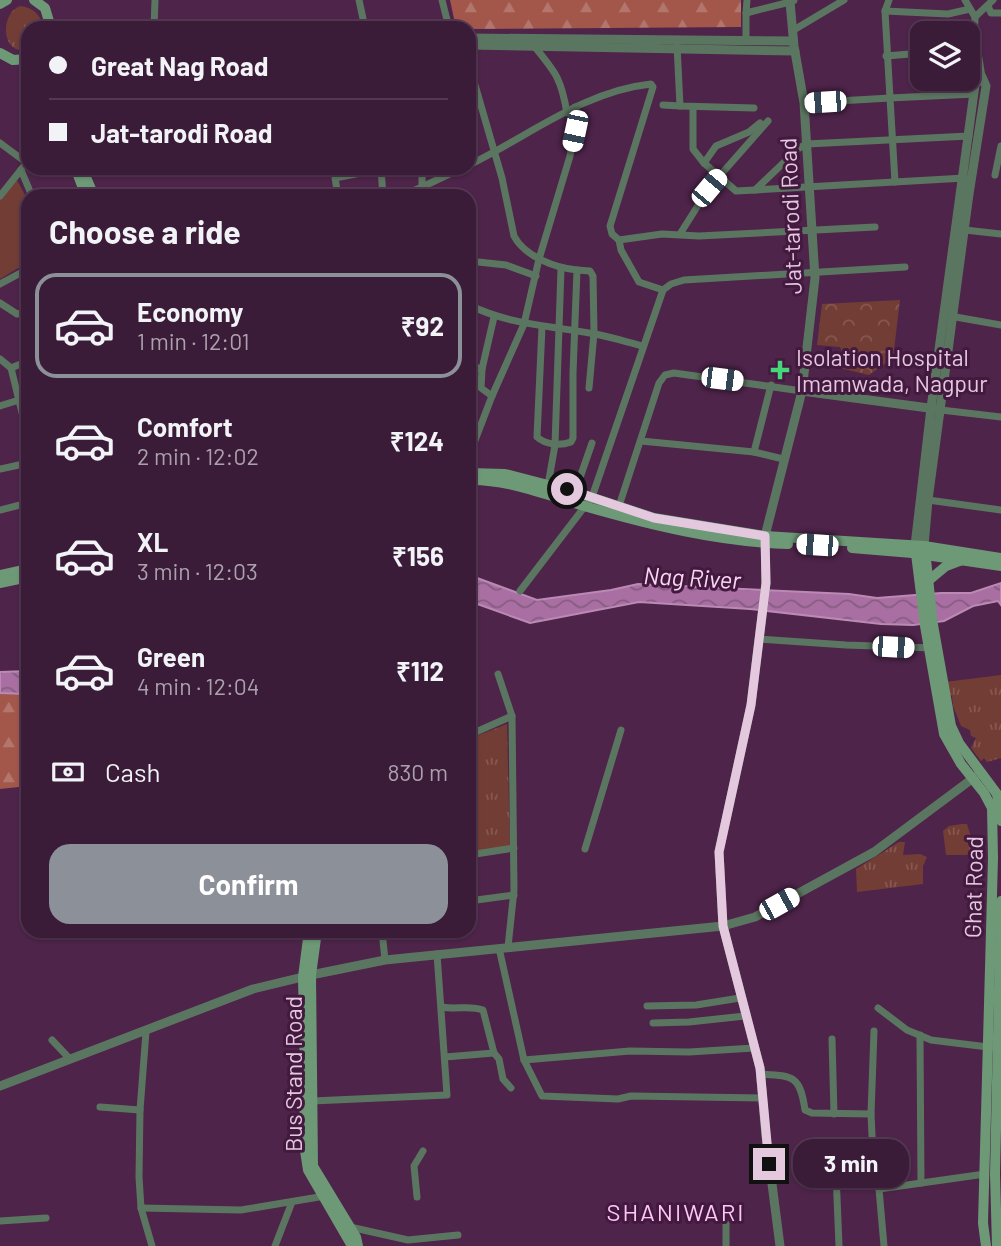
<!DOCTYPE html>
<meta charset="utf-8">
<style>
body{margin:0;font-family:Barlow,sans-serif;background:#412440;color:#f1f3f6;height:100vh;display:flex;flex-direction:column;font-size:26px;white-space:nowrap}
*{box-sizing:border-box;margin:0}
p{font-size:23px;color:#aba1ae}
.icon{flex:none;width:38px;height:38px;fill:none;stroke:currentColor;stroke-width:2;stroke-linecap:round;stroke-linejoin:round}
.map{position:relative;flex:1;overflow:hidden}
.side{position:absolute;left:21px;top:189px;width:455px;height:749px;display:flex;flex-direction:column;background:#3a1b38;border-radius:21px;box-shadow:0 2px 5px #0004,0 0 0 2px #543953}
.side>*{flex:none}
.banner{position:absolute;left:21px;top:21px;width:455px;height:154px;border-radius:21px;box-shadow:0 2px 5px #0004,0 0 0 2px #543953;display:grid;align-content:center;height:154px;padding:0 28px;background:#3a1b38}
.buttons{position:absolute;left:910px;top:21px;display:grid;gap:14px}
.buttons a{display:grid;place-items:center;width:70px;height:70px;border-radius:14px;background:#3a1b38;box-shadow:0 2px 5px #0004,0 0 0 2px #543953;font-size:35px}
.end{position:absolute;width:32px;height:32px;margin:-16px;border:9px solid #e3c8de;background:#111;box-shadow:0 0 0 4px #111}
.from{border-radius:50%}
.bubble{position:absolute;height:49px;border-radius:21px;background:#3a1b38;box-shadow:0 2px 5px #0004,0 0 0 2px #543953;font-size:23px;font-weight:700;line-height:49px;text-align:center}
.car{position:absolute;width:21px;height:42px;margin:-21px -10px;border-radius:9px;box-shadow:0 0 5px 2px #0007;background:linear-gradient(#fff 24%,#345 0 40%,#fff 0 76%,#345 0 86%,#fff 0)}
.banner b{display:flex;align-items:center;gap:24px;height:66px;font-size:26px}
.banner b+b{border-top:2px solid #543953}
.banner i{width:18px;height:18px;background:#f1f3f6}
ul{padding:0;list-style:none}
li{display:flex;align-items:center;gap:21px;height:105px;margin:0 14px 10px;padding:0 14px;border:4px solid transparent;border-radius:21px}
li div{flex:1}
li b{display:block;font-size:26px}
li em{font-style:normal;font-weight:700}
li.current{border-color:#8c9099}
li>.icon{width:63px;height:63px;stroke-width:1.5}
h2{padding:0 28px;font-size:32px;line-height:84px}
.pay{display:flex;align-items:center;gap:18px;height:77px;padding:0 28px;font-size:26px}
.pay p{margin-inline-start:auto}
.cta{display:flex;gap:14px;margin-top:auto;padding:14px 28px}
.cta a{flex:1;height:80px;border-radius:21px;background:#8c9099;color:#fff;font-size:28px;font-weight:700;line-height:80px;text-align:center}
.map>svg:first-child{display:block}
.grass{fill:url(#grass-tufts)}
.forest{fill:url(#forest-firs)}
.park{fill:url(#park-crowns)}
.garden{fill:#723d34}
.water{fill:url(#water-waves);stroke:#ba8ab4;stroke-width:2}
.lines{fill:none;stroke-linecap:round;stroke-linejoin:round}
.minor{stroke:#5b7660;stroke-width:7}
.tertiary{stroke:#5b7660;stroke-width:9}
.secondary{stroke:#6d9977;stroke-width:10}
.route{stroke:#e3c8de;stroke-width:9}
.poi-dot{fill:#46d77a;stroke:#43193f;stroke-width:2.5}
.labels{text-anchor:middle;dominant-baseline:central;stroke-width:6;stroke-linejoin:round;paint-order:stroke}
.street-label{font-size:23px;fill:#e3c8de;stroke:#43193f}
.poi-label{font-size:23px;fill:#e3c8de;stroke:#43193f;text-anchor:start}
.water-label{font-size:24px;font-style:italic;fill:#fad8f4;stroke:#43193f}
.neighbourhood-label{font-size:24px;letter-spacing:2px;fill:#fec8f6;stroke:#43193f}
</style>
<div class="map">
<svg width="1001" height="1246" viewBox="0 0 1001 1246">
<defs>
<pattern id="grass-tufts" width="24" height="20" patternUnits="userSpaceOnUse" patternTransform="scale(1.75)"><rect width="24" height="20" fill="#723d34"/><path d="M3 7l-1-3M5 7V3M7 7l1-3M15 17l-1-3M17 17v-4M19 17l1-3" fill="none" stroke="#865851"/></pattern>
<pattern id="forest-firs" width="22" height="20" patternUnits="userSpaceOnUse" patternTransform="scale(1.75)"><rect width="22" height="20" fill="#a2574a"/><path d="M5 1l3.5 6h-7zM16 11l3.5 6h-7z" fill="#b3756c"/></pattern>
<pattern id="park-crowns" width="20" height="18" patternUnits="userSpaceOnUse" patternTransform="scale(1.75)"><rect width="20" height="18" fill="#723d34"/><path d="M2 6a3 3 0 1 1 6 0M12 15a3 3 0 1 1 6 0" fill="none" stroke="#865851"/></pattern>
<pattern id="water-waves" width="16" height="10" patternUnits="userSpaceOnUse" patternTransform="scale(1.75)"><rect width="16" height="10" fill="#a96fa2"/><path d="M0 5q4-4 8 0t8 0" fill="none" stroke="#865d81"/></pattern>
</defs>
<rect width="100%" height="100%" fill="#4e244a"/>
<g class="grass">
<path d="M 21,6 C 34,8 41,15 43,28 L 28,28 L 28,50 C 0,56 0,11 21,6 Z"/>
<path d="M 1001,675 L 1001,758 L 987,762 L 984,758 L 981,761 L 971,748 L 976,738 L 971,736 L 970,730 L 961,726 L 953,706 L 952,696 L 946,693 L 945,682 Z"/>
<path d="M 507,724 L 510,846 L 469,852 L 469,739 Z"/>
<path d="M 962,824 L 967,824 C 971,839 974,836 969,855 L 946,855 L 943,831 L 949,826 Z"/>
<path d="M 899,842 L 905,842 L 903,855 L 920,854 L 927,857 L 923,866 L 923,884 L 857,892 L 856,869 Z"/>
</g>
<g class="forest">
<path d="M 450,0 L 741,0 L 741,27 L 469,29 L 456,28 Z"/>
<path d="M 0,693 L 20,694 L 28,758 L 28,786 L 0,789 Z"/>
</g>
<path class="park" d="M 900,300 L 893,358 L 869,375 L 840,368 L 842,352 L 840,347 L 817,345 L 822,304 Z"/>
<path class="garden" d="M 17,180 L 28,201 L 28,262 L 0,279 L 0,200 Z"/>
<g class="water">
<path d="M 469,575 L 537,600 L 611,590 L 638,584 L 849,594 L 877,598 L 941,593 L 971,593 L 1001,583 L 1001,605 L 998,601 L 973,606 L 944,621 L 913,625 L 881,624 L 750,609 L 639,602 L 530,623 L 469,601 Z"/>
<path d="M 28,671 L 28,694 L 0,693 L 0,672 Z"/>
</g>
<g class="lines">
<g class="minor">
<path d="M 359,0 L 365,28"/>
<path d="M 442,0 L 448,24"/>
<path d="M 747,0 L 746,13 L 790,2 L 790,0"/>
<path d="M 965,0 L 975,17 L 974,50"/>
<path d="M 988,6 L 991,13 L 1001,13"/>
<path d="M 885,11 L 948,14 L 970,9"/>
<path d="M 975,17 L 993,0"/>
<path d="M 154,28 L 155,0"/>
<path d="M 792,31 L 844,0"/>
<path d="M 746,40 L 746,13"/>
<path d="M 471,45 L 473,78 L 502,178 L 514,236 C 525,257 556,268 577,270 L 573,373 L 573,438 L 571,442 C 560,446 546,445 537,437 L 542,327"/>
<path d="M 677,45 L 680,106 L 754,108"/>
<path d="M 534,46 C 556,73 561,78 567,113"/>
<path d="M 968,50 L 974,50 L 978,52 L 982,77"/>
<path d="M 886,56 L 922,53"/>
<path d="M 804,103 L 890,98 L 885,11 L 889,0"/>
<path d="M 663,105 L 680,106"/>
<path d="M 693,107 L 693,149 L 704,163"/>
<path d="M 0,143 L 27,163"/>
<path d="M 469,165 C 529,136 584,91 651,84 L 653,87 L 610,226 L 612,234 L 619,240 L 662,234 L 699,236 L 875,227"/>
<path d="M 21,170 L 32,196"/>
<path d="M 995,175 L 1001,146"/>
<path d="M 965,178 L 755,190 L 799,148 L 807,144 L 969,136"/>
<path d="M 895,182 L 890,98 L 974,94"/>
<path d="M 755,190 L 736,191 L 704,163 L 716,146 L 749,132 L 760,123"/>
<path d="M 0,196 L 28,161"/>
<path d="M 338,196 L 335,178 L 381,169 L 383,196"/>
<path d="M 402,196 L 422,187 L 422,168"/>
<path d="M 423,196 L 422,187 L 462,168"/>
<path d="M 957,225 L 965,230 L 1001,234"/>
<path d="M 680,234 L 709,188 L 768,121"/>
<path d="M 619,240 L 621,250 L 639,282 L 663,290"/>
<path d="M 469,261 L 506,265 L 536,276"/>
<path d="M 577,270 L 590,271 L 593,276 L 594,333 L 589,388"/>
<path d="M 0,284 L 28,269"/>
<path d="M 0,303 L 17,314 L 28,312"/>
<path d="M 469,305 C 510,325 552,326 595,334 C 611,337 627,342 643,346"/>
<path d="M 950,316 L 1001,325"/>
<path d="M 0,359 L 11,368 L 28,437"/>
<path d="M 469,366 L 482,369"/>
<path d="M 11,368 L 28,361"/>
<path d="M 492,396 L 481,388 L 482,369 L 494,317"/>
<path d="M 0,406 L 19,400"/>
<path d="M 941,410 L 1001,417"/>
<path d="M 641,441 L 754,452 L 783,459"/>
<path d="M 754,452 L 771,385"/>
<path d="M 469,456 L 492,396 L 524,324 L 539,259 L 570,156 L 577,116 L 575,107"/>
<path d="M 0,469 L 28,463"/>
<path d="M 548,485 L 555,445 L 561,269"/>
<path d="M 575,492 L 592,443"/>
<path d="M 928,500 L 1001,510"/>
<path d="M 619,506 L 659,383 L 665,375 L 674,373 L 802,391"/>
<path d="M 0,510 L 28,503"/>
<path d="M 520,591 L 592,497 L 663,290 L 671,284 L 684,280 L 905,267"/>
<path d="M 760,639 L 846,645 L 933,648"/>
<path d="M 498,674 L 512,716"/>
<path d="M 469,735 L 512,716 L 514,890 L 508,947"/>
<path d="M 585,849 L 621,730"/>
<path d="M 469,855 L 514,848"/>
<path d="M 469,901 L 514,895"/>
<path d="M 382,931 L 385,960"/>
<path d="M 499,948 L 524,1060 L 542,1096 L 618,1099 L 631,1096 L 762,1098"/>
<path d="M 647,1006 L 696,1005 L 740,998"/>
<path d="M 442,1007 C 456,1010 470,1005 483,1010 L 494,1053 L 445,1057"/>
<path d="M 878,1008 L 907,1030 L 931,1040 L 996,1048"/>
<path d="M 653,1023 L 689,1022 L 745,1016"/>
<path d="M 874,1031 L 871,1114 L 874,1177 L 879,1189 L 884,1246"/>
<path d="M 146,1032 L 140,1110 L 139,1177 L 141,1208 L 152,1246"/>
<path d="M 920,1035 L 921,1183"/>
<path d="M 832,1039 L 834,1114"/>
<path d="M 52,1040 L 68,1057"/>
<path d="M 494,1053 L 499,1059 L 503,1079 L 511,1088"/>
<path d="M 524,1060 L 630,1051 L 689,1052 L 754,1048"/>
<path d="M 760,1074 C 793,1076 800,1075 805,1110 L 812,1113 L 871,1114"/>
<path d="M 312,1101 L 447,1095 L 437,954"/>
<path d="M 100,1107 L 140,1110"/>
<path d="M 879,1189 L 985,1174"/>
<path d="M 417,1197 L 414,1166 L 423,1151"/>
<path d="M 141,1208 L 241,1210 L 325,1196"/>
<path d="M 0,1221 L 46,1218"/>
<path d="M 726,1224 L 726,1246"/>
<path d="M 350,1227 L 408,1240 L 458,1235"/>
<path d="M 275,1246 L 292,1202"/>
<path d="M 839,1246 L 836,1173 L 841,1169 L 874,1170"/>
</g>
<g class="tertiary">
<path d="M 469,38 L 793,41"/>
<path d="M 469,45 L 795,51"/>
<path d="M 802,391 L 936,409"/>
<path d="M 915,546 L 931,408 L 975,85 L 982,77 L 986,86 L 969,194 L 928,500 L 924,546"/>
<path d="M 0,1086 L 253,989 L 311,975 L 385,960 L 723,926 L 755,917 L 874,852 L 976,776"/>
<path d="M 780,1246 L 766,1137 L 760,1068 L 723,926 L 719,852 L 751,705 L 766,583 L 765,536 L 802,391 L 815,278 L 804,103 L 794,46 L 790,2 L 793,0"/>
</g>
<g class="secondary">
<path d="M 34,0 L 45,8 L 51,28"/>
<path d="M 0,4 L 7,0"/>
<path d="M 0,53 L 13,60 L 28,59"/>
<path d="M 82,168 L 94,196"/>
<path d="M 76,170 L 86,196"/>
<path d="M 469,473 L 505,474 L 575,492 L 654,518 L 765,536 L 924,546 L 1001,558"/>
<path d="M 469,480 C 507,479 547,495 584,506 C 650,525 719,542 788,544"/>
<path d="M 915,546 L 925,626 L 944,734 L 961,764 L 984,793 L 992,808 L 993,858 L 983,1223 L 986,1246"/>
<path d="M 852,548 L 912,553 L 1001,566"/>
<path d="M 925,550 L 933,625 L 951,726 L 959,743 L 997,794 L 1001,821"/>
<path d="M 0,575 L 28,569"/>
<path d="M 928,581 L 946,566 L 962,560"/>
<path d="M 0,583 L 28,577"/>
<path d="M 309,931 L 303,977 L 305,1075 L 304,1144 L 308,1170 L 352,1246"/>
<path d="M 317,931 L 311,975 L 313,1166 L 356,1237 L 358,1246"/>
<path d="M 997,1246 L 995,1174 L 1001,901"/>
</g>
</g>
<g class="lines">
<path class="route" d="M 567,489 L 654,518 L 765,536 L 766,583 L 751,705 L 719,852 L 723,926 L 760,1068 L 769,1164"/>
</g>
<path class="poi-dot" d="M776.5 359.5h7v7h7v7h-7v7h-7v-7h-7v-7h7z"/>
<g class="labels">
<g class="street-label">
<text transform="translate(790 216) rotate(-92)">Jat-tarodi Road</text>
<text transform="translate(973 887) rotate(-89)">Ghat Road</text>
<text transform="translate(293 1074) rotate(-90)">Bus Stand Road</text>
</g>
<g class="poi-label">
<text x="796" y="357">Isolation Hospital<tspan x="796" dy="26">Imamwada, Nagpur</tspan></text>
</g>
<g class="water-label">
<text transform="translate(692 577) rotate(3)">Nag River</text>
</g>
<g class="neighbourhood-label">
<text x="676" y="1211">SHANIWARI</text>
</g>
</g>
</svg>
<div class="buttons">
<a><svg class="icon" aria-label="layers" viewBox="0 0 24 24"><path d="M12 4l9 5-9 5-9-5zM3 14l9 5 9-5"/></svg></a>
</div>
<i class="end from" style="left:567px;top:489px"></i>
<i class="end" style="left:769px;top:1164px"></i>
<div class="bubble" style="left:793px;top:1139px;width:116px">3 min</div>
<i class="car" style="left:825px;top:102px;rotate:266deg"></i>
<i class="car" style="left:575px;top:131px;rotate:192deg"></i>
<i class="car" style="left:709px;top:188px;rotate:40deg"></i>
<i class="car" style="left:722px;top:379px;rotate:97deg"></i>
<i class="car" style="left:817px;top:545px;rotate:274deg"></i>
<i class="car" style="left:893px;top:647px;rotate:93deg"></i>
<i class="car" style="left:779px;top:904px;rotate:61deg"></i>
<div class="banner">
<b><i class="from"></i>Great Nag Road</b>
<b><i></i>Jat-tarodi Road</b>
</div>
<section class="side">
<h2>Choose a ride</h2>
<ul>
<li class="current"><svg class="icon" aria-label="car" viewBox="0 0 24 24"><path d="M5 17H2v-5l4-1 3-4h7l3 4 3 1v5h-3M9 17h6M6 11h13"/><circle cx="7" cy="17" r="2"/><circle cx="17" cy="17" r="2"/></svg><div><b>Economy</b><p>1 min · 12:01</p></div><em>₹92</em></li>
<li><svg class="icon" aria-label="car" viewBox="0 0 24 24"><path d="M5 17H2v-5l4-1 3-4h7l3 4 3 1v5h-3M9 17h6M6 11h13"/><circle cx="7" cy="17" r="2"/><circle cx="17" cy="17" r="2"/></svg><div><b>Comfort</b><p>2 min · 12:02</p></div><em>₹124</em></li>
<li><svg class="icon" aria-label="car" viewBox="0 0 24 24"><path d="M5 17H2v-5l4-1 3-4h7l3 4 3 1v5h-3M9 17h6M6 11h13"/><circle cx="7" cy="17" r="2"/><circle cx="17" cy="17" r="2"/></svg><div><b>XL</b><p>3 min · 12:03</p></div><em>₹156</em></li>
<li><svg class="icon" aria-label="car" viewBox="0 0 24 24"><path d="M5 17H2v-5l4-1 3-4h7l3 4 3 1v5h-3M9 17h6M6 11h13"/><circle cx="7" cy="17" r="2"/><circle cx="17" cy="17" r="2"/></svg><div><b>Green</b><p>4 min · 12:04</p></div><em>₹112</em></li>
</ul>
<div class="pay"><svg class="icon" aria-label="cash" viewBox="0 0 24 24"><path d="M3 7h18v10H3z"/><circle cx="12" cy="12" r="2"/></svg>Cash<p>830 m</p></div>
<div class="cta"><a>Confirm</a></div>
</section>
</div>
